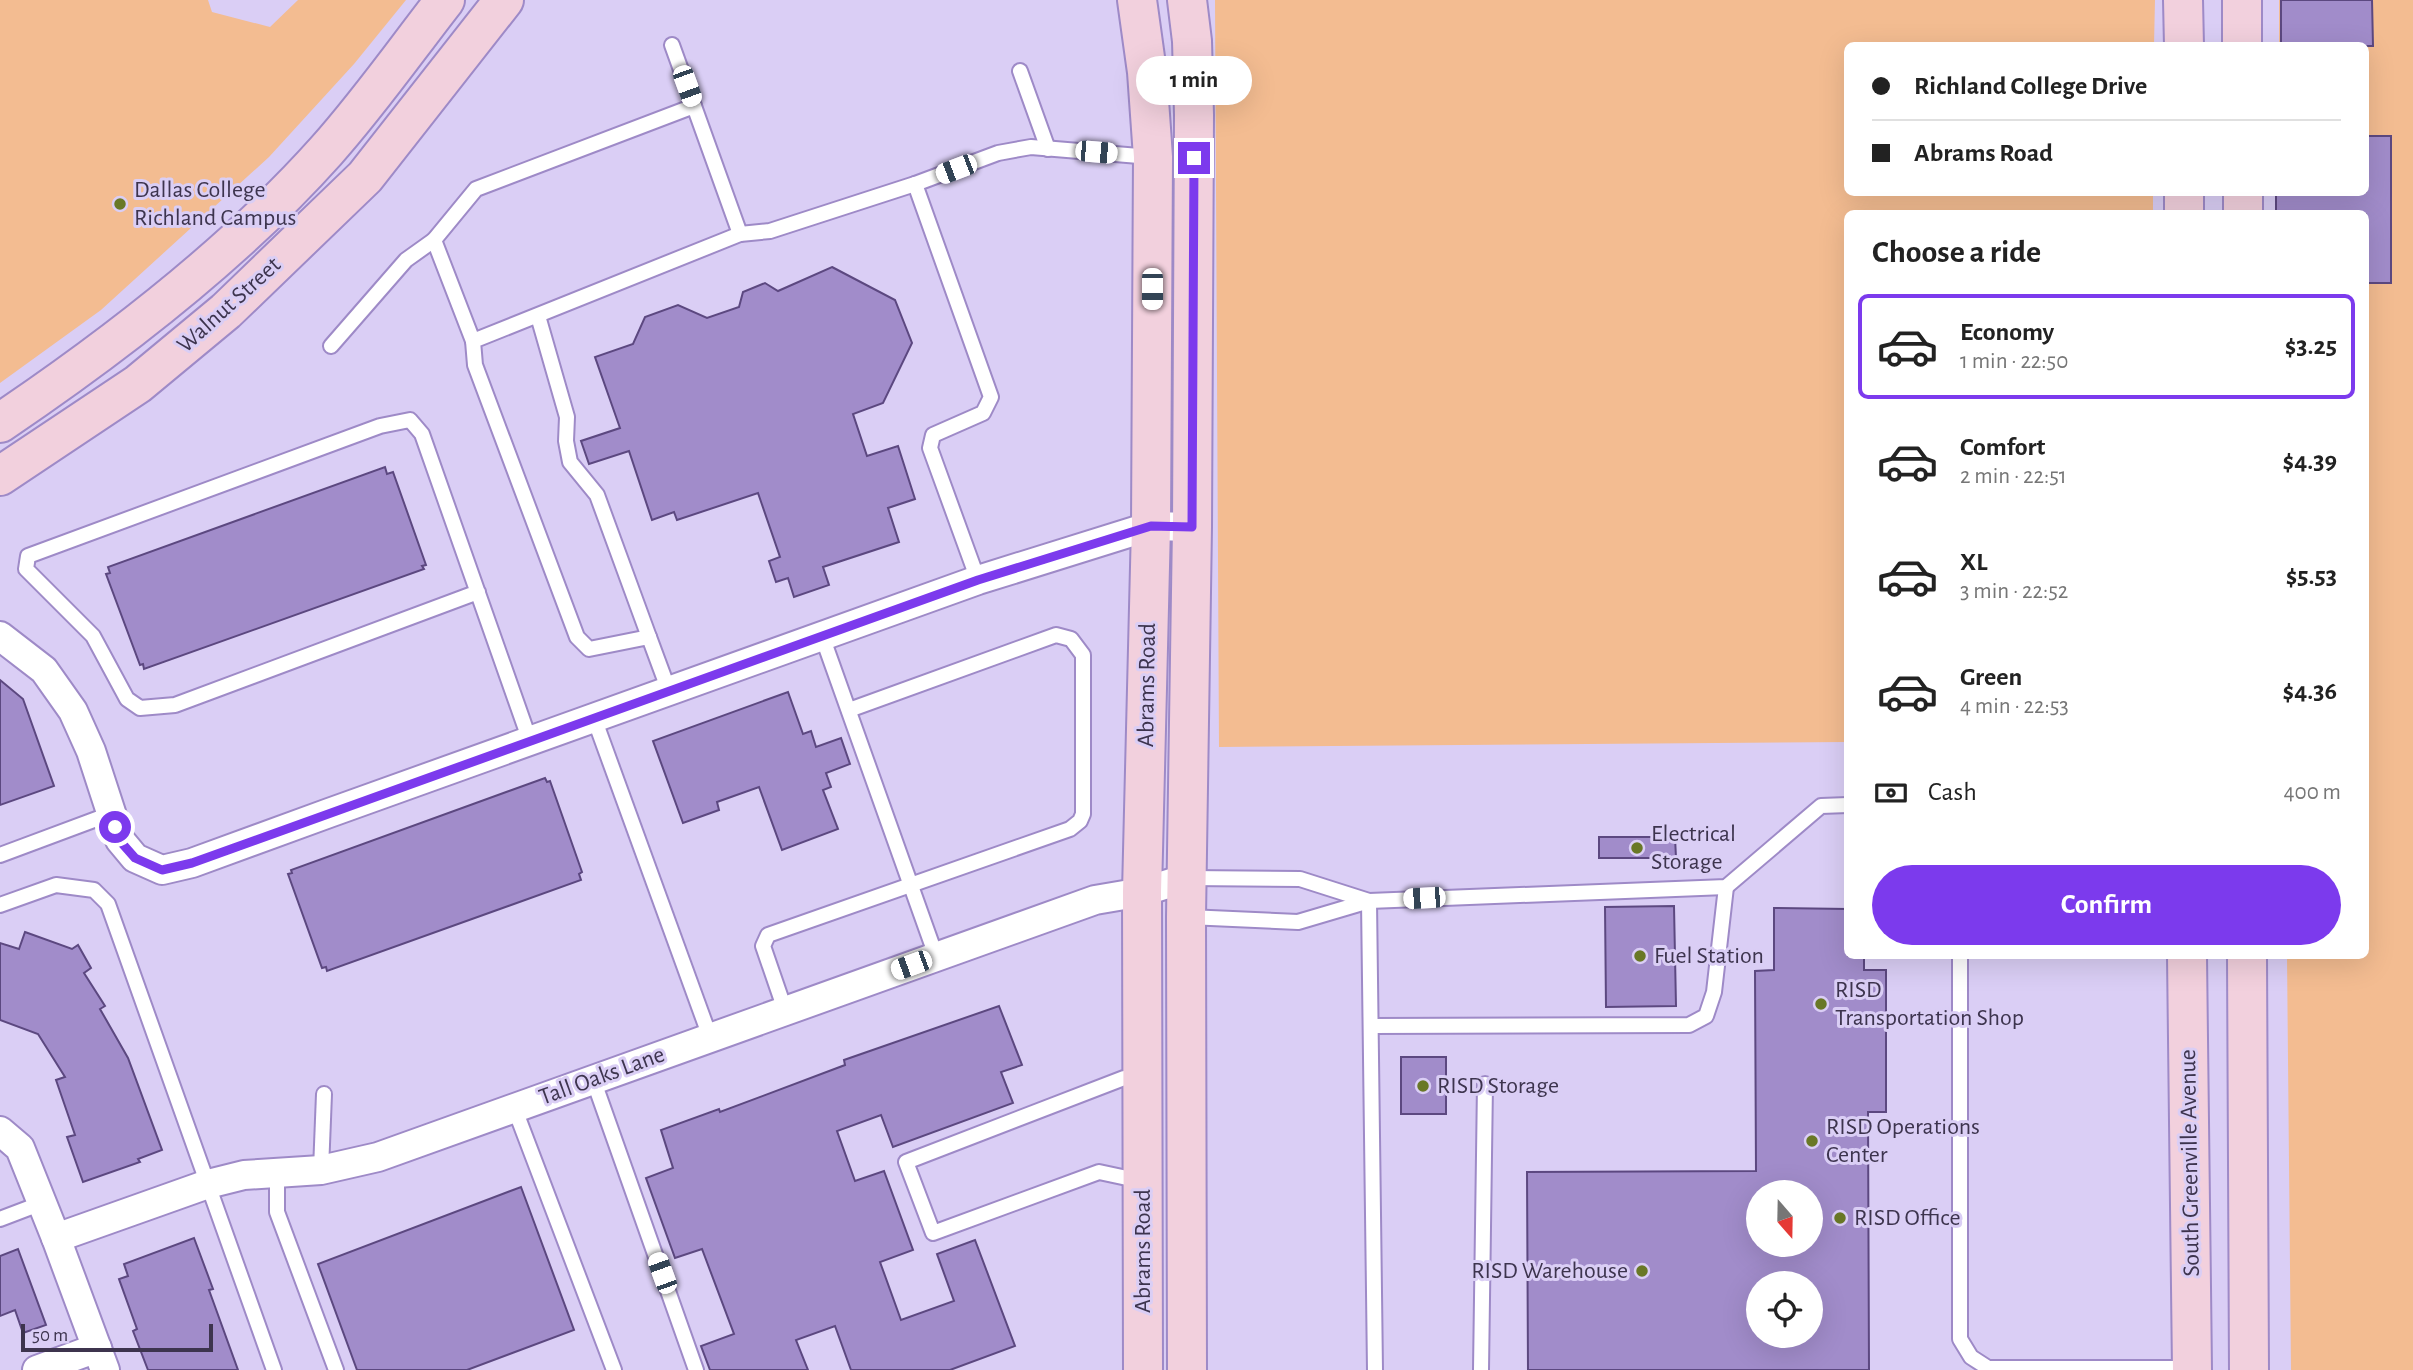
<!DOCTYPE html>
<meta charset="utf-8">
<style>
body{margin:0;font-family:"Alegreya Sans",sans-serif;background:#f6f6f6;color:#222;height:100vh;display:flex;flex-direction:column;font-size:26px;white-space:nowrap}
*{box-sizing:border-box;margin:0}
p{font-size:23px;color:#767676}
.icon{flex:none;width:38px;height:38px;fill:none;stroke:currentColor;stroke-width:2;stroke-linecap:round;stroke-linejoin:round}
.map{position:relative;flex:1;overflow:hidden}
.details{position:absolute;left:1844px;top:210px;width:525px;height:749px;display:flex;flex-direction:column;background:#fff;border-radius:10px;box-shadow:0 7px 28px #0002}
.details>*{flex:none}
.hud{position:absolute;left:1844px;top:42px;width:525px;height:154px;border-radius:10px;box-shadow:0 7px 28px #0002;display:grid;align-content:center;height:154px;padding:0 28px;background:#fff}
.needle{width:46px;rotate:160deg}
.fabs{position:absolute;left:1746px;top:1180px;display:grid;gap:14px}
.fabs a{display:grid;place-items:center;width:77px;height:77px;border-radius:50%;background:#fff;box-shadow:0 7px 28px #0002;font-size:35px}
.scale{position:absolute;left:21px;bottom:18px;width:192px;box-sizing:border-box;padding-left:7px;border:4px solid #3d344e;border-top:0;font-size:19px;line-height:24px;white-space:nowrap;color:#3d344e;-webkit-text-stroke:5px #dacef5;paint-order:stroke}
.end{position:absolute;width:32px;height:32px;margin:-16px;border:9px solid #7c3aed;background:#fff;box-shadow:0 0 0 4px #fff}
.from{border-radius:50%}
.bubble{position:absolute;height:49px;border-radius:24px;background:#fff;box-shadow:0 7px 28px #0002;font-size:23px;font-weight:600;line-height:49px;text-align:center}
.car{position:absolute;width:21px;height:42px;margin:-21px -10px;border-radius:9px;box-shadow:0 0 5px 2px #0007;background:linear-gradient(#fff 24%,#345 0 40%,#fff 0 76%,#345 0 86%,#fff 0)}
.hud b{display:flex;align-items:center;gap:24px;height:66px;font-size:26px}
.hud b+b{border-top:2px solid #e0e0e0}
.hud i{width:18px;height:18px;background:#222}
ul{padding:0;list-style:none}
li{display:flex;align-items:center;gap:21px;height:105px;margin:0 14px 10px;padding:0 14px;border:4px solid transparent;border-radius:10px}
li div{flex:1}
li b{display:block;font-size:26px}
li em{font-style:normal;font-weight:600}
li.active{border-color:#7c3aed}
li>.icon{width:63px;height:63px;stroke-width:1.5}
h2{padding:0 28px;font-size:32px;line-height:84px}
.pay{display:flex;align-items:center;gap:18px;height:77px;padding:0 28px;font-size:26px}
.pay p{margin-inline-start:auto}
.action{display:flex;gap:14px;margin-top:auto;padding:14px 28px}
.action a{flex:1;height:80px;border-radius:42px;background:#7c3aed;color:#fff;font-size:28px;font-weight:600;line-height:80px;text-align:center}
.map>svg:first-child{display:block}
.green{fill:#f3bc91}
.building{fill:#a18cca;stroke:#5c4880;stroke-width:2;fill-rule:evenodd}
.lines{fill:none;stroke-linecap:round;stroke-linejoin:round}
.service-casing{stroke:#9e8ac7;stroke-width:18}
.minor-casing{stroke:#9e8ac7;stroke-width:32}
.secondary-casing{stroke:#9e8ac7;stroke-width:42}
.service{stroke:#fff;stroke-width:14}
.minor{stroke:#fff;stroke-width:28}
.secondary{stroke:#f2d0dd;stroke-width:38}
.route{stroke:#7c3aed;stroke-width:9}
.poi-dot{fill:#697826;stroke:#dacef5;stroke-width:2.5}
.labels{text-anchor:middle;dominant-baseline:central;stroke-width:6;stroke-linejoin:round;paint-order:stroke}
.poi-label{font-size:24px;fill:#3d344e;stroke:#dacef5;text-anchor:start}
.street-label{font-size:24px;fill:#3d344e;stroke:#dacef5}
</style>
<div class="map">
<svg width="2413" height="1370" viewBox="0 0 2413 1370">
<rect width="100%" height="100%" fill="#dacef5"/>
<g class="green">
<path d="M 0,0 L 208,0 L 212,12 L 270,27 L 298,0 L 406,0 L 354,64 L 269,157 L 101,310 L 0,383 Z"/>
<path d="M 1215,0 L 2155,0 L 2154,45 L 1848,46 L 1848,192 L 2153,193 L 2153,213 L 1848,214 L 1848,742 L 1219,747 Z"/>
<path d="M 2279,0 L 2413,0 L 2413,1370 L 2291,1370 L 2287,956 L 2366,956 L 2366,46 L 2279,45 Z"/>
</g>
<g class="building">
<path d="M 2281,0 L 2372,0 L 2373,46 L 2281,46 Z"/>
<path d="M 2366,136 L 2391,136 L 2391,283 L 2366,283 L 2366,214 L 2276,214 L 2276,192 L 2366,192 Z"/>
<path d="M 832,267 L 895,300 L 912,343 L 883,403 L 853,414 L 867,456 L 898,446 L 915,499 L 888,508 L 899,542 L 823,567 L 829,585 L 794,597 L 788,578 L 776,582 L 769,561 L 780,557 L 758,493 L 677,520 L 674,512 L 652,520 L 629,451 L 589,464 L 581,441 L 620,428 L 595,357 L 633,344 L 645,317 L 678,305 L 707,318 L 739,307 L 743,292 L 765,283 L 778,291 Z"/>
<path d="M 385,467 L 387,474 L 393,472 L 426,565 L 422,566 L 424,569 L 144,669 L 143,664 L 140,665 L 106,574 L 110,573 L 108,567 Z"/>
<path d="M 0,680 L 23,699 L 54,786 L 0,805 Z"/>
<path d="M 788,692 L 803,734 L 811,731 L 816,747 L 841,738 L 850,764 L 826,773 L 831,787 L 823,790 L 838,829 L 782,850 L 759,787 L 717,802 L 719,810 L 683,823 L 653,741 Z"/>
<path d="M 545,778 L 547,782 L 550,781 L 582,872 L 579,874 L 581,880 L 327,971 L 326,967 L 322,968 L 288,874 L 292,873 L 291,870 Z"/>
<path d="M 1599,837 L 1675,837 L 1676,858 L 1599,858 Z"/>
<path d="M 1674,906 L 1676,1006 L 1606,1007 L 1605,907 Z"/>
<path d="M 1774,908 L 1848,909 L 1848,956 L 1864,956 L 1864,970 L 1886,970 L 1886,1112 L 1868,1112 L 1869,1370 L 1528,1370 L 1527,1172 L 1756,1171 L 1755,971 L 1774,970 ZM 1759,1192 L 1811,1192 L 1811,1244 L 1759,1244 ZM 1759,1283 L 1811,1283 L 1811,1335 L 1759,1335 Z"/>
<path d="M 25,932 L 72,949 L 78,945 L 91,968 L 84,973 L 105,1006 L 100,1009 L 128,1058 L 162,1150 L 138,1159 L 140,1162 L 83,1182 L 67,1137 L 75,1135 L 56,1080 L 65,1077 L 38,1034 L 0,1020 L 0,943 L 19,949 Z"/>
<path d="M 999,1006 L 1022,1065 L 1001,1072 L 1013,1103 L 893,1147 L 881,1115 L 837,1131 L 855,1181 L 884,1171 L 913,1250 L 880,1262 L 901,1320 L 954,1301 L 937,1254 L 975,1240 L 1015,1346 L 950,1370 L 851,1370 L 835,1326 L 796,1340 L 808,1370 L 710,1370 L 701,1346 L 734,1334 L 702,1249 L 675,1258 L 646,1178 L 673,1168 L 661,1130 L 719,1109 L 720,1112 L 845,1065 L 844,1060 Z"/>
<rect x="1401" y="1057" width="45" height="57"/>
<path d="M 521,1187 L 574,1330 L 467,1370 L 357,1370 L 318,1264 Z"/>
<path d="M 194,1238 L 213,1289 L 209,1290 L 238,1370 L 148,1370 L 133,1331 L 137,1329 L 119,1279 L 128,1276 L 124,1264 Z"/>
<path d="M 18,1249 L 46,1325 L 23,1333 L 15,1310 L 0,1316 L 0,1256 Z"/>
</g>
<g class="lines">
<g class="service-casing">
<g id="service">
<path d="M 672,45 L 694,106"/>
<path d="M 1020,71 L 1048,149"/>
<path d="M 538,316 L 567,417 L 566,441 L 570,462 L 597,495 L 649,637"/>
<path d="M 473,341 L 434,240 L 476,189 L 694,106 L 740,234"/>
<path d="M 331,346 L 406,260 L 434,240"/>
<path d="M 978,580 L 930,448 L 933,435 L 983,413 L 991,397 L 915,184 L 998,153 L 1031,147 L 1151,157"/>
<path d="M 478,592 L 175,705 L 140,708 L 127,699 L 93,636 L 26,569 L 28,556 L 380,426 L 410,420 L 422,434 L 530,741"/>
<path d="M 822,636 L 936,956"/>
<path d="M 669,691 L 649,637 L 589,649 L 577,637 L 475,365 L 473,341 L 740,234 L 770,231 L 915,184"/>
<path d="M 594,718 L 710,1037"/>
<path d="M 0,855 L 110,814"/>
<path d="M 1189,878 L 1300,879 L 1369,901"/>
<path d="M 1369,901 L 1375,1370"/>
<path d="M 0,905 L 56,885 L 94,890 L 108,904 L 274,1370"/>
<path d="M 1188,917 L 1298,922 L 1369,901 L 1726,887 L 1821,806 L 1848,805"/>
<path d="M 1960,956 L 1960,1339 L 1971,1357 L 1988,1368 L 2190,1368"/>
<path d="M 785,1010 L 763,946 L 768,935 L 1070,829 L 1080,821 L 1083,814 L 1083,655 L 1071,639 L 1056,635 L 849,710"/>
<path d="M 1371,1026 L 1689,1025 L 1706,1016 L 1714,992 L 1726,887"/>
<path d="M 593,1079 L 696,1370"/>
<path d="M 514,1107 L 614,1370"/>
<path d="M 321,1170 L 324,1094"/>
<path d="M 277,1173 L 277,1212 L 336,1370"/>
<path d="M 1141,1181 L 1099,1172 L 933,1233 L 906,1162 L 1124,1078 L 1142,1078"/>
<path d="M 0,1219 L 42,1203"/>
<path d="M 1481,1370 L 1485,1084"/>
</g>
</g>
<g class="minor-casing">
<g id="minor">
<path d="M 0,636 L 44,670 L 73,711 L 91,751 L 120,840 L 135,858 L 162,870 L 192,863 L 329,813 L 978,580 L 1151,526 L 1192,527"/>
<path d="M 0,1131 L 20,1148 L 56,1238 L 105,1370"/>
<path d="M 56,1238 L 208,1184 L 244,1175 L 321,1170 L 378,1157 L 1095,900 L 1142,892 L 1187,878"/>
<path d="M 37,1370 L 97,1348"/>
</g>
</g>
<g class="secondary-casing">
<g id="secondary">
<path d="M 1137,0 L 1147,72 L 1153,157 L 1151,526 L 1142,892 L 1143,1370"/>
<path d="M 2183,0 L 2184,46"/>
<path d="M 2242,0 L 2242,46"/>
<path d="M 2184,192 L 2184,214"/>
<path d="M 2243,192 L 2243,214"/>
<path d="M 0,423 C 114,346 234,254 326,151 C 369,103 406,50 445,0"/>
<path d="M 0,476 L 138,384 L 226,311 L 365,177 L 504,0"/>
<path d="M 2187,956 L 2192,1370"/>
<path d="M 2247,956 L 2249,1370"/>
<path d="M 1187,1370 L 1186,917 L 1192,527 L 1194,115 L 1192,41 L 1187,0"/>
</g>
</g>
<use href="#service" class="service"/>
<use href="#minor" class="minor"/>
<use href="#secondary" class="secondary"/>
</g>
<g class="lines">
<path class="route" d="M 115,827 L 120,841 L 135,858 L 162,870 L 192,863 L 978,580 L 1151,526 L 1192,527 L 1194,158"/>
</g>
<g class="poi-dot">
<circle cx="120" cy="204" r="7"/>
<circle cx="1637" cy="848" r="7"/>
<circle cx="1640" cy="956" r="7"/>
<circle cx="1821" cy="1004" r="7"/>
<circle cx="1423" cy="1086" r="7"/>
<circle cx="1812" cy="1141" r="7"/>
<circle cx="1840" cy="1218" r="7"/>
<circle cx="1642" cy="1271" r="7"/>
</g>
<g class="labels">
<g class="poi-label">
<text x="134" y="190">Dallas College<tspan x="134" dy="28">Richland Campus</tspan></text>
<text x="1651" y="834">Electrical<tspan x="1651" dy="28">Storage</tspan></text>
<text x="1654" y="956">Fuel Station</text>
<text x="1835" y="990">RISD<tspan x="1835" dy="28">Transportation Shop</tspan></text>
<text x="1437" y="1086">RISD Storage</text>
<text x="1826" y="1127">RISD Operations<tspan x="1826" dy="28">Center</tspan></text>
<text x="1854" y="1218">RISD Office</text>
<text x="1628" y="1271" text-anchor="end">RISD Warehouse</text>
</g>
<g class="street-label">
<text transform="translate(229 305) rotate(-42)">Walnut Street</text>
<text transform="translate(1147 685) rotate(-89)">Abrams Road</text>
<text transform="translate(602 1076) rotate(-20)">Tall Oaks Lane</text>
<text transform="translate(2190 1163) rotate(-91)">South Greenville Avenue</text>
<text transform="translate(1143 1251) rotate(-90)">Abrams Road</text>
</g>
</g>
</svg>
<div class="fabs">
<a><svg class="needle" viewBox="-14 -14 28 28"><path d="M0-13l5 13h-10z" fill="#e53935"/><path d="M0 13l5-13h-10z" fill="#767676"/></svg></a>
<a><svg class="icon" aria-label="locate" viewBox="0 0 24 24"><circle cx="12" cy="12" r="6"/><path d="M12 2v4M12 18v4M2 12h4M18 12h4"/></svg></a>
</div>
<div class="scale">50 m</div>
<i class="end from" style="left:115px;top:827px"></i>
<i class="end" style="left:1194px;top:158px"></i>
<div class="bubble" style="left:1136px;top:56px;width:116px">1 min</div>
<i class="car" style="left:687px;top:86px;rotate:160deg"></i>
<i class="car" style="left:1096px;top:152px;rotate:95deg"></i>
<i class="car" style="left:956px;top:169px;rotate:249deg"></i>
<i class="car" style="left:1152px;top:289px;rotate:180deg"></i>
<i class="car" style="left:1424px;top:898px;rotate:267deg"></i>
<i class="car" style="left:911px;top:965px;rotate:250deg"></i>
<i class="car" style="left:662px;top:1273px;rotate:340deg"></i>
<div class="hud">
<b><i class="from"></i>Richland College Drive</b>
<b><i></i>Abrams Road</b>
</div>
<section class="details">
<h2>Choose a ride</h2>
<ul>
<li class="active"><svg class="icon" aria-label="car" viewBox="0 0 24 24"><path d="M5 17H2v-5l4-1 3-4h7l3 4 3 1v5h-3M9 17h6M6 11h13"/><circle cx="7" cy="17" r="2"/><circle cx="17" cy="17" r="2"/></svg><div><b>Economy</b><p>1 min · 22:50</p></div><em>$3.25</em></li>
<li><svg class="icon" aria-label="car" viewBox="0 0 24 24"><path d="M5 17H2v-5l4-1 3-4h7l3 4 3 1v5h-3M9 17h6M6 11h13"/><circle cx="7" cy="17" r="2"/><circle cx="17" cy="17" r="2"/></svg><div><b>Comfort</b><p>2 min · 22:51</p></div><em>$4.39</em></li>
<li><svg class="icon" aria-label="car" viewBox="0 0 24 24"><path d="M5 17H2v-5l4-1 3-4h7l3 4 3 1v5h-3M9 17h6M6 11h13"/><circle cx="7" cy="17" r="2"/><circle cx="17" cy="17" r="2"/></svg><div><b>XL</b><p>3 min · 22:52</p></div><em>$5.53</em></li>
<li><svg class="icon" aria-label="car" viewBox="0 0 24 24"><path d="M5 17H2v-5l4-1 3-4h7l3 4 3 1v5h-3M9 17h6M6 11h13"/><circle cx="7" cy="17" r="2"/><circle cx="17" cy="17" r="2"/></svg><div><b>Green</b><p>4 min · 22:53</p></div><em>$4.36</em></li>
</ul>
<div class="pay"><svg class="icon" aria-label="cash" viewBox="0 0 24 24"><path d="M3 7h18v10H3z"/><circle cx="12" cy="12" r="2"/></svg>Cash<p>400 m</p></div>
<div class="action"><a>Confirm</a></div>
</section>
</div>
